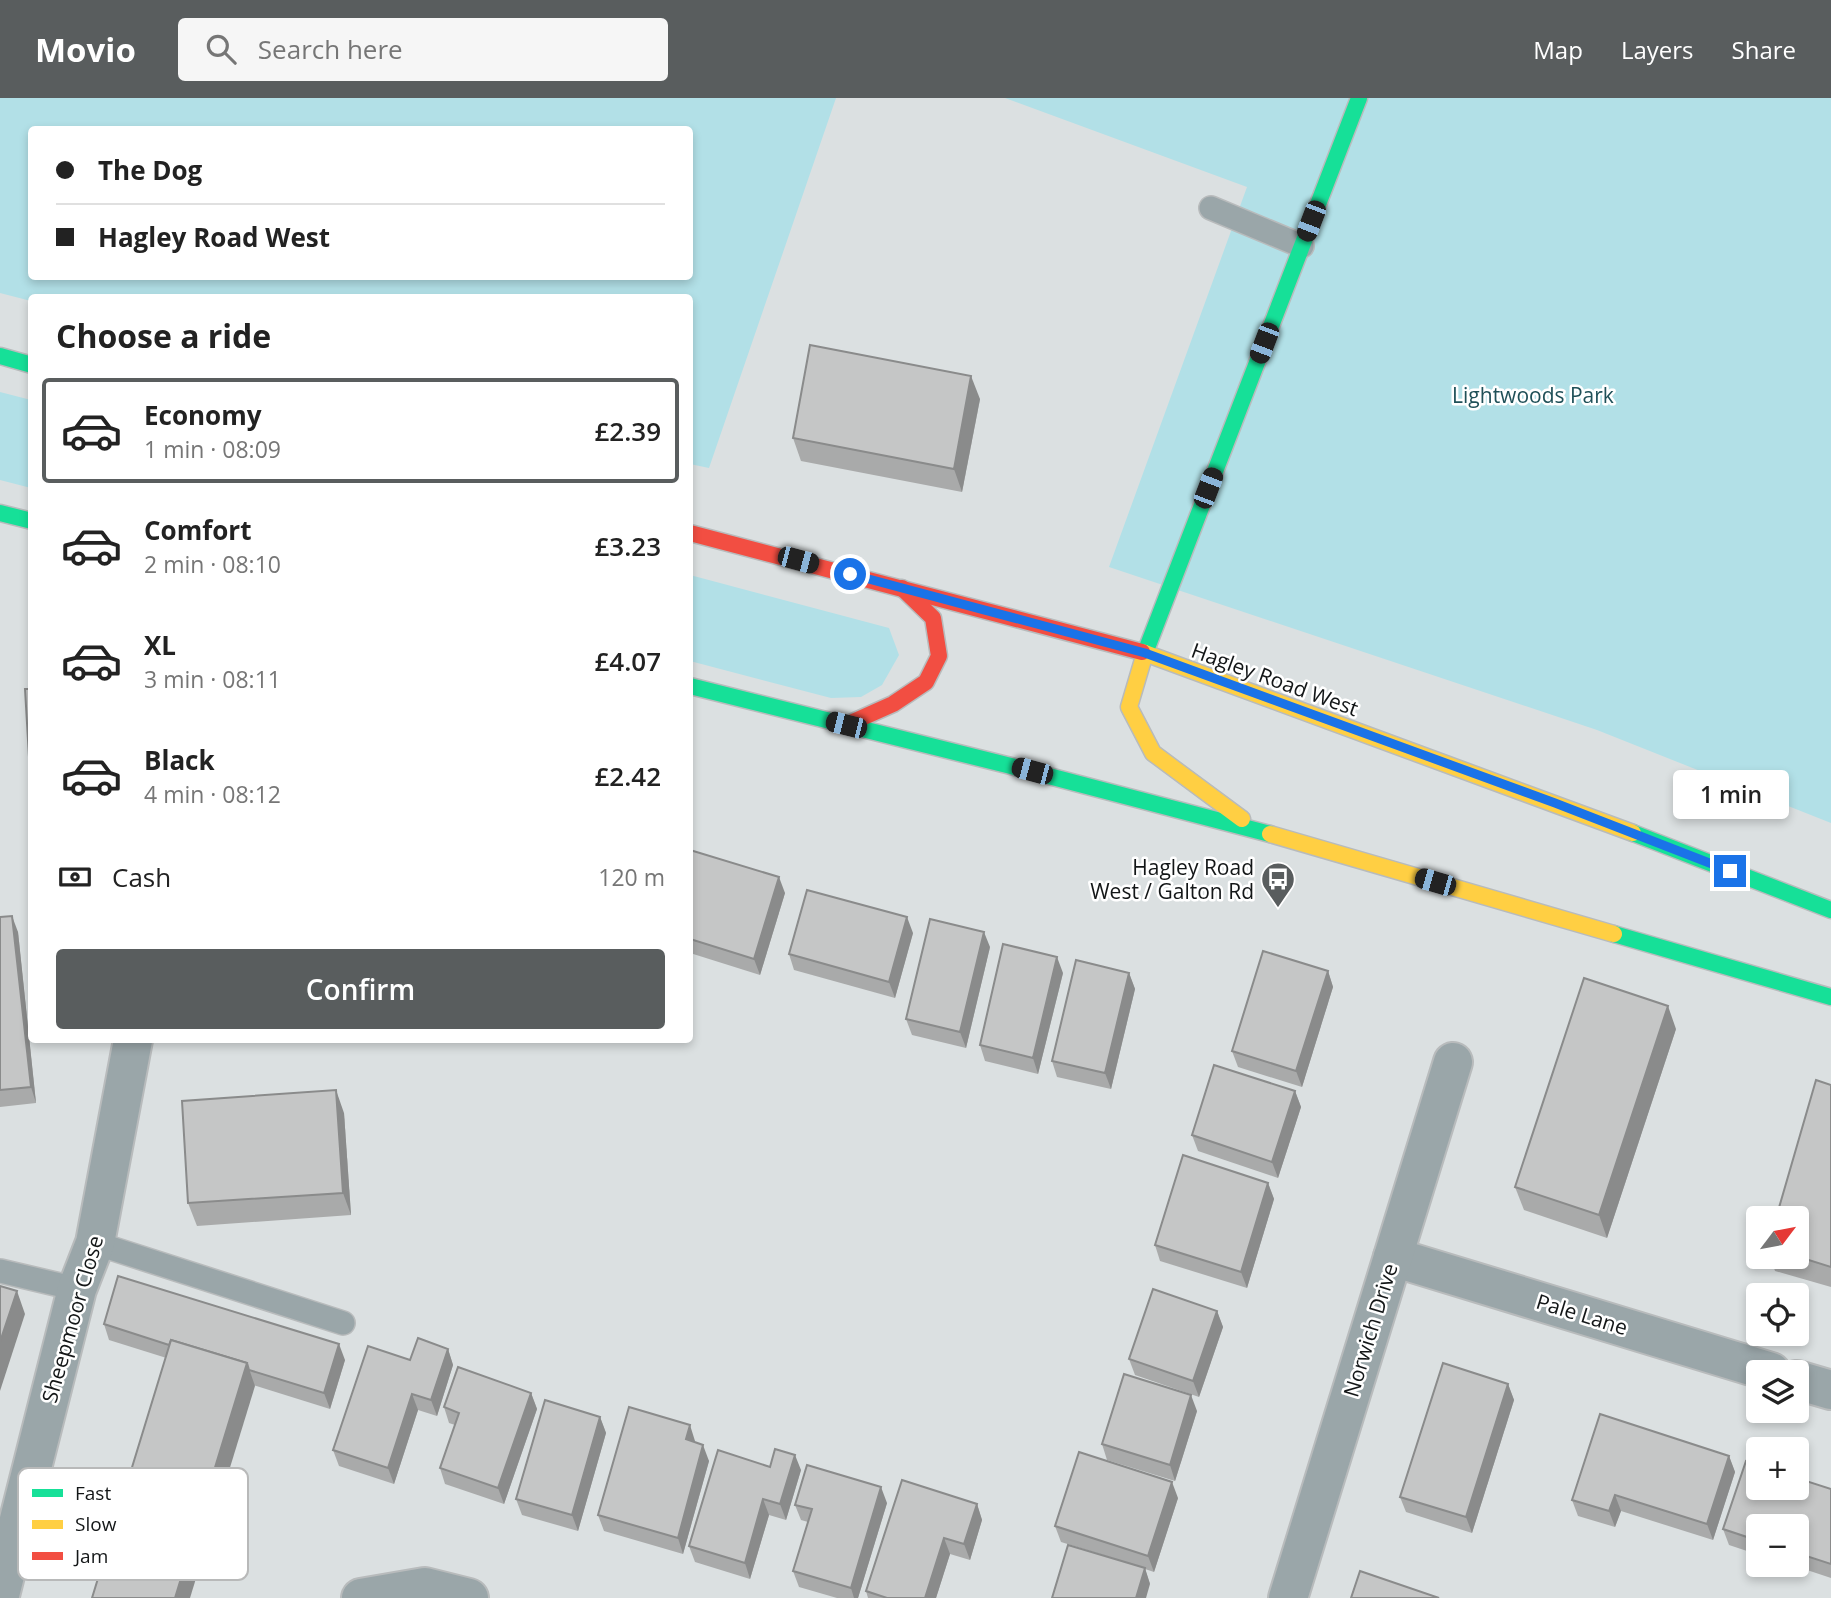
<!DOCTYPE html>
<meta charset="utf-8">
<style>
body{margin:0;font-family:"Open Sans",sans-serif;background:#f6f6f6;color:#222;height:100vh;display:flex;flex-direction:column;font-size:26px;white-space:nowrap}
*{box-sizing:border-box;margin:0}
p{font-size:23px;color:#767676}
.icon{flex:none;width:38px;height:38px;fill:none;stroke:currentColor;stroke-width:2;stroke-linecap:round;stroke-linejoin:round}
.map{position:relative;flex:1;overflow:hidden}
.side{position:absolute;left:28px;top:196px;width:665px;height:749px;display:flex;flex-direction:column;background:#fff;border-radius:7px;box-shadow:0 4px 10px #0003}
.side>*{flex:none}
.banner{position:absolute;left:28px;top:28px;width:665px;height:154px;border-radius:7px;box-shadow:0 4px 10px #0003;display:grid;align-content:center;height:154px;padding:0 28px;background:#fff}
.needle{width:46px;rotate:58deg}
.buttons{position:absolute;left:1746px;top:1108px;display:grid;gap:14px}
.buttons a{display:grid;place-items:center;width:63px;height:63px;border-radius:7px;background:#fff;box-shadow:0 4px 10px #0003;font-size:35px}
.end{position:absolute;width:32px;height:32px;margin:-16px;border:9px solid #1a73e8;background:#fff;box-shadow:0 0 0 4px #fff}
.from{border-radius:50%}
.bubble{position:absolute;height:49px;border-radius:7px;background:#fff;box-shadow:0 4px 10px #0003;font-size:23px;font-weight:600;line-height:49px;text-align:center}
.car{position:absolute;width:21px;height:42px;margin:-21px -10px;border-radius:9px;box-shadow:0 0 5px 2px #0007;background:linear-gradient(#222 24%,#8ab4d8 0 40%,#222 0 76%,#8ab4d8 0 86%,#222 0)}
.banner b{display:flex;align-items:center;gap:24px;height:66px;font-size:26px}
.banner b+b{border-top:2px solid #e0e0e0}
.banner i{width:18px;height:18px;background:#222}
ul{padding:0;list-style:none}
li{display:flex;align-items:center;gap:21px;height:105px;margin:0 14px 10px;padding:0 14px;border:4px solid transparent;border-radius:7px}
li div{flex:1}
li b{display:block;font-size:26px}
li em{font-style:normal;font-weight:600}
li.active{border-color:#595d5e}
li>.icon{width:63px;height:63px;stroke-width:1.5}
h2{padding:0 28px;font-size:32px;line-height:84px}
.pay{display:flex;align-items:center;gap:18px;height:77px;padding:0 28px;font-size:26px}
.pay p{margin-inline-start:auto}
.button{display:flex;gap:14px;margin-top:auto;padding:14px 28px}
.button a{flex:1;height:80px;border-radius:7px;background:#595d5e;color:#fff;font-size:28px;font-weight:600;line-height:80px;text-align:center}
header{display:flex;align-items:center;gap:42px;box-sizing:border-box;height:98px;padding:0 35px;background:#595d5e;color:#fff}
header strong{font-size:33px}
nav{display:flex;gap:38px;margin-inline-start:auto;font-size:24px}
.search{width:490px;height:63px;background:#f6f6f6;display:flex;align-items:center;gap:18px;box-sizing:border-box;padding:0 24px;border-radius:7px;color:#767676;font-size:26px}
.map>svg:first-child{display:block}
.green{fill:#b2e0e7;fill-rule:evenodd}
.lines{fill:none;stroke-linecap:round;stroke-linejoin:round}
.lane-casing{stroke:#b8bbbc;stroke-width:26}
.street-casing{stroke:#b8bbbc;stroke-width:42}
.fast-casing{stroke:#b8bbbc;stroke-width:19}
.slow-casing{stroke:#b8bbbc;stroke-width:19}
.jam-casing{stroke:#b8bbbc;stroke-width:19}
.lane{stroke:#9aa6a9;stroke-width:23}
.street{stroke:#9aa6a9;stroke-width:38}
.fast{stroke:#16e098;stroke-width:16}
.slow{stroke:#ffcf43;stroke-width:16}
.jam{stroke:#f24e42;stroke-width:16}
.wall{fill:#a9aaaa}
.shaded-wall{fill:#8a8b8b}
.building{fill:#c5c6c6;stroke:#8a8b8b;stroke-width:2}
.route{stroke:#1a73e8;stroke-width:9}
.labels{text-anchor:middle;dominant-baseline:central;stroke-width:5;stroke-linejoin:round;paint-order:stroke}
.park-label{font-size:21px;fill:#1f5058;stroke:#fff}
.street-label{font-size:21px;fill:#131617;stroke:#fff}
.poi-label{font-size:21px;fill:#131617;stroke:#fff;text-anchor:end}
.key{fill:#fff;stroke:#b8b9b9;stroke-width:2}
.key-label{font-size:19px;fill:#131617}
</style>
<header>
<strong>Movio</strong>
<div class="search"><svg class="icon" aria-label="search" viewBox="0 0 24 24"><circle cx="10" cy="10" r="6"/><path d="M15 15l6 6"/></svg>Search here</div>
<nav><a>Map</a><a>Layers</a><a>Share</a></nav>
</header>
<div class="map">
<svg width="1831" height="1500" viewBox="0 0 1831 1500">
<rect width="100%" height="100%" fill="#dbe0e1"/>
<g class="green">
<path d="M 0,0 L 836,0 L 709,370 L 690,366 L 690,200 L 32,200 L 31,203 L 0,195 ZM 32,32 L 690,32 L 690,178 L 32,178 Z"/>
<path d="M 1005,0 L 1831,0 L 1831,725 L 1597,632 L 1109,469 L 1247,89 Z"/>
<path d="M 0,294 L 31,302 L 31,390 L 0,382 Z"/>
<path d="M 690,477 L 889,530 L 899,557 L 882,587 L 861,599 L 831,600 L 690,563 Z"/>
</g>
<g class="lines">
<g class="lane-casing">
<g id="lane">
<path d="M 1211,110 L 1302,148"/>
<path d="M 95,1145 L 343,1225"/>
<path d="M 0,1173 L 77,1191"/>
</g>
</g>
<g class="street-casing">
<g id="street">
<path d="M 1393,1159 L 1771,1274"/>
<path d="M 1797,1282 L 1831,1292"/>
<path d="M 0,1497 L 77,1191 L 95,1145 L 133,942"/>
<path d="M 361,1500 L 425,1489 L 469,1500"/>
<path d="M 1288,1500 L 1453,964"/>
</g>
</g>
<g class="fast-casing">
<g id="fast">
<path d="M 0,258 L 32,267"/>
<path d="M 0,415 L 32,423"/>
<path d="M 1145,555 L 1359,0"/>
<path d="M 690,588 L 1007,667 L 1270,736"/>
<path d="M 1633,735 L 1831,812"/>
<path d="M 1614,836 L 1831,899"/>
</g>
</g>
<g class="slow-casing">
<g id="slow">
<path d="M 1142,554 L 1633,735"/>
<path d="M 1145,555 L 1129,609 L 1153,655 L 1242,721"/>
<path d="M 1270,736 L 1614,836"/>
</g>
</g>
<g class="jam-casing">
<g id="jam">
<path d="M 690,435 L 1142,554"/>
<path d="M 846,627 L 893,606 L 926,584 L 939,558 L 933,520 L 902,490"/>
</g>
</g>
<use href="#lane" class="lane"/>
<use href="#street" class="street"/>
<use href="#fast" class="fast"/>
<use href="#slow" class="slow"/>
<use href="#jam" class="jam"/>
</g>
<g class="wall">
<path d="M 980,301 L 962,394 L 801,363 L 793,340 Z"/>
<path d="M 690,752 L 785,795 L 760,877 L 690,855 Z"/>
<path d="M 0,819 L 18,834 L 36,1005 L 0,1009 Z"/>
<path d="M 913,835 L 895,900 L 794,872 L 789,856 Z"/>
<path d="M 990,849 L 966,950 L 912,937 L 906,921 Z"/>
<path d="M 1328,873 L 1333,889 L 1302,989 L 1238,969 L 1232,953 Z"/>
<path d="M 1063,875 L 1038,976 L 985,963 L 980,947 Z"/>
<path d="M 1129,875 L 1135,891 L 1111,991 L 1057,979 L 1052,963 Z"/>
<path d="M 1676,931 L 1607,1140 L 1524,1112 L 1515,1089 Z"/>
<path d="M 1831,987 L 1831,1189 L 1775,1173 L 1770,1158 L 1797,1158 Z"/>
<path d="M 1295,993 L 1301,1009 L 1278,1080 L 1198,1053 L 1192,1037 Z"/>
<path d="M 344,1015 L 351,1117 L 197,1128 L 188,1105 Z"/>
<path d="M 1268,1085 L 1274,1101 L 1247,1190 L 1160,1163 L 1155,1147 Z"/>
<path d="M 1217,1213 L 1223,1229 L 1199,1299 L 1135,1277 L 1129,1261 Z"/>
<path d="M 104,1226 L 345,1262 L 330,1311 L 109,1242 Z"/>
<path d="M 448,1251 L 453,1267 L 437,1318 L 418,1312 L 394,1386 L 339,1368 L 333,1352 L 410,1262 Z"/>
<path d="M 1508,1286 L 1514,1302 L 1472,1435 L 1406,1414 L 1400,1399 Z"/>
<path d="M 531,1295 L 537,1311 L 504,1406 L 445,1386 L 440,1370 L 455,1327 L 449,1325 L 444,1309 Z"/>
<path d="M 1197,1313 L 1175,1383 L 1107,1362 L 1102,1346 Z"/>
<path d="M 600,1319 L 606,1335 L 578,1433 L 522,1417 L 516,1401 Z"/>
<path d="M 695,1343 L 695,1344 L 709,1363 L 683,1456 L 604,1433 L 598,1417 Z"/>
<path d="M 1729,1358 L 1735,1374 L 1713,1442 L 1621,1413 L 1615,1429 L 1578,1418 L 1572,1402 Z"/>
<path d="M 770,1369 L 801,1372 L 786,1422 L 769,1417 L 750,1481 L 695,1464 L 689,1448 Z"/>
<path d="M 1831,1391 L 1831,1480 L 1789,1466 L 1797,1466 L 1797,1428 L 1759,1428 L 1759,1457 L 1729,1447 L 1723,1431 Z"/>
<path d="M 1178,1400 L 1154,1474 L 1145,1471 L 1150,1486 L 1113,1460 L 1061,1444 L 1055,1428 Z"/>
<path d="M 887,1405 L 858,1500 L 837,1500 L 799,1489 L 793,1473 L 808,1424 L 801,1422 L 795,1407 Z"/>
<path d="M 977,1406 L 982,1422 L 970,1462 L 950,1456 L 936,1500 L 868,1500 L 866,1493 Z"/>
</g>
<g class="shaded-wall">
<path d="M 971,278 L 980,301 L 962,394 L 954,371 Z"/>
<path d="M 779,779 L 785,795 L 760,877 L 754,861 Z"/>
<path d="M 12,818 L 18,834 L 36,1005 L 31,989 Z"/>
<path d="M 907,819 L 913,835 L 895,900 L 889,884 Z"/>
<path d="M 984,834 L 990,849 L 966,950 L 960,934 Z"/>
<path d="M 1057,859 L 1063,875 L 1038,976 L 1033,960 Z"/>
<path d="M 1328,873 L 1333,889 L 1302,989 L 1296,973 Z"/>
<path d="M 1129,875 L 1135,891 L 1111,991 L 1105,975 Z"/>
<path d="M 1668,908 L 1676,931 L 1607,1140 L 1599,1117 Z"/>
<path d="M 336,992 L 344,1015 L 351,1117 L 343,1095 Z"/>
<path d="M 1295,993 L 1301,1009 L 1278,1080 L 1272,1064 Z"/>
<path d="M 1268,1085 L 1274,1101 L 1247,1190 L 1241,1174 Z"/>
<path d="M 17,1193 L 25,1216 L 0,1293 L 0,1244 Z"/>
<path d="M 1217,1213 L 1223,1229 L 1199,1299 L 1193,1283 Z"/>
<path d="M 339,1246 L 345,1262 L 330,1311 L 324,1295 Z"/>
<path d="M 448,1251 L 453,1267 L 437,1318 L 431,1302 Z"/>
<path d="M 247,1265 L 255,1288 L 190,1500 L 175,1500 Z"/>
<path d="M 1508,1286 L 1514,1302 L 1472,1435 L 1466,1419 Z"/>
<path d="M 531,1295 L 537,1311 L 504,1406 L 498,1390 Z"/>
<path d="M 412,1296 L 418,1312 L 394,1386 L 388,1370 Z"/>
<path d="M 1191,1297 L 1197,1313 L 1175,1383 L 1170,1367 Z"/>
<path d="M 600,1319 L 606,1335 L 578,1433 L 572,1417 Z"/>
<path d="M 690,1327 L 695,1343 L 691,1357 L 686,1341 Z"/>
<path d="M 703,1347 L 709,1363 L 683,1456 L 678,1440 Z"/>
<path d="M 795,1357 L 801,1372 L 786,1422 L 780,1406 Z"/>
<path d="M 1729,1358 L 1735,1374 L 1713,1442 L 1707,1426 Z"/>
<path d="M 1172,1384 L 1178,1400 L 1154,1474 L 1148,1458 Z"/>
<path d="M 881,1389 L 887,1405 L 858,1500 L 854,1500 L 851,1490 Z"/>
<path d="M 1615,1397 L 1621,1413 L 1615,1429 L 1609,1413 Z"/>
<path d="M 763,1401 L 769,1417 L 750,1481 L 745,1465 Z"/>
<path d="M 977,1406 L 982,1422 L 970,1462 L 964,1446 Z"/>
<path d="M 944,1440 L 950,1456 L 936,1500 L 925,1500 Z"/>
<path d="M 1145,1470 L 1150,1486 L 1146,1500 L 1136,1500 Z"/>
</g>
<g class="building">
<path d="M 810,247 L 971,278 L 954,371 L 793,340 Z"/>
<path d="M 25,591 L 32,591 L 32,710 Z"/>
<path d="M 690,752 L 779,779 L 754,861 L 690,841 Z"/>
<path d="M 807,792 L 907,819 L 889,884 L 789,856 Z"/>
<path d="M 12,818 L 31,989 L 0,992 L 0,819 Z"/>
<path d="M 930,821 L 984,834 L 960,934 L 906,921 Z"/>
<path d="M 1003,846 L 1057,859 L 1033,960 L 980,947 Z"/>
<path d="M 1263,853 L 1328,873 L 1296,973 L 1232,953 Z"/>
<path d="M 1076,862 L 1129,875 L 1105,975 L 1052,963 Z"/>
<path d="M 1584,880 L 1668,908 L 1599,1117 L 1515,1089 Z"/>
<path d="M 1214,967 L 1295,993 L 1272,1064 L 1192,1037 Z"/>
<path d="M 1816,982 L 1831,987 L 1831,1169 L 1796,1158 L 1797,1158 L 1797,1120 L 1776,1120 Z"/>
<path d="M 336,992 L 343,1095 L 188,1105 L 182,1003 Z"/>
<path d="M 1183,1057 L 1268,1085 L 1241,1174 L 1155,1147 Z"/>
<path d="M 118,1178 L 339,1246 L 324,1295 L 249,1272 L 247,1265 L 171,1242 L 169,1247 L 104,1226 Z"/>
<path d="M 0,1188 L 17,1193 L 0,1244 Z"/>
<path d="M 1153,1191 L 1217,1213 L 1193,1283 L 1129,1261 Z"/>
<path d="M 418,1240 L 448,1251 L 431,1302 L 412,1296 L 388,1370 L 333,1352 L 368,1248 L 410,1262 Z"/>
<path d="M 171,1242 L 247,1265 L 175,1500 L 92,1500 Z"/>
<path d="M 1443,1265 L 1508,1286 L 1466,1419 L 1400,1399 Z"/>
<path d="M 458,1269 L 531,1295 L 498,1390 L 440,1370 L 459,1315 L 444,1309 Z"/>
<path d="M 1124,1276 L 1191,1297 L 1170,1367 L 1102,1346 Z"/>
<path d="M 545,1302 L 600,1319 L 572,1417 L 516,1401 Z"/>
<path d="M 629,1309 L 690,1327 L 686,1341 L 703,1347 L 678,1440 L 598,1417 Z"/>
<path d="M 1600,1316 L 1729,1358 L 1707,1426 L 1615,1397 L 1609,1413 L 1572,1402 Z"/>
<path d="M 775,1351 L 795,1357 L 780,1406 L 763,1401 L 745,1465 L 689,1448 L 718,1352 L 770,1369 Z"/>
<path d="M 1079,1354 L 1172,1384 L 1148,1458 L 1055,1428 Z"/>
<path d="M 1746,1363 L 1759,1367 L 1759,1390 L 1797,1390 L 1797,1380 L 1831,1391 L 1831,1466 L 1797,1455 L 1797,1428 L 1759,1428 L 1759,1443 L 1723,1431 Z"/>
<path d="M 807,1367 L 881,1389 L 851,1490 L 793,1473 L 812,1411 L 795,1407 Z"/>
<path d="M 902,1382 L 977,1406 L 964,1446 L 944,1440 L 925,1500 L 887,1500 L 866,1493 Z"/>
<path d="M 1068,1447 L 1145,1470 L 1136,1500 L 1052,1500 Z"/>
<path d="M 1360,1473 L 1439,1500 L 1351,1500 Z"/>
</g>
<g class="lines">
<path class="route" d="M 850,476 L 1145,555 L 1555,705 L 1730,773"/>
</g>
<defs>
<g id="bus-pin" transform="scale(1.75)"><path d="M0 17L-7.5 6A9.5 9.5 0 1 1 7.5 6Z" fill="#595d5e" stroke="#fff"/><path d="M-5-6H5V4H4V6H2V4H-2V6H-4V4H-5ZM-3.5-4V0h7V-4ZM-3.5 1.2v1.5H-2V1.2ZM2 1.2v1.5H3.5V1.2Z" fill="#fff"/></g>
</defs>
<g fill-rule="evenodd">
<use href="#bus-pin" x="1278" y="781"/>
</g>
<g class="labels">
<g class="park-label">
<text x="1533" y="297">Lightwoods Park</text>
</g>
<g class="street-label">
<text transform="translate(1275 581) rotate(20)">Hagley Road West</text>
<text transform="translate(1582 1216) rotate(17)">Pale Lane</text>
<text transform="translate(72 1221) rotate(-74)">Sheepmoor Close</text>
<text transform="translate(1370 1232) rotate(-73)">Norwich Drive</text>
</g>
<g class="poi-label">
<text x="1254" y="769">Hagley Road<tspan x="1254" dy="24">West / Galton Rd</tspan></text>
</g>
</g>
<rect x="18" y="1370" width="230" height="112" rx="10" class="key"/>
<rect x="32" y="1391" width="31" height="8" fill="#16e098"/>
<rect x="32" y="1422" width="31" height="9" fill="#ffcf43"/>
<rect x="32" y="1454" width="31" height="8" fill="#f24e42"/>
<g class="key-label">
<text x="75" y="1402">Fast</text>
<text x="75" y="1433">Slow</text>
<text x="75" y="1465">Jam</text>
</g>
</svg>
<div class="buttons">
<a><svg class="needle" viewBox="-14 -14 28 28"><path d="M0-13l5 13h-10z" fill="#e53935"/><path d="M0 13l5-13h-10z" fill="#767676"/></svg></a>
<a><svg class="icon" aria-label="locate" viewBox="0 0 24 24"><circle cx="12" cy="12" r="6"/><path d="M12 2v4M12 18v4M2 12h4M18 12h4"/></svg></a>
<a><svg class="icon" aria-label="layers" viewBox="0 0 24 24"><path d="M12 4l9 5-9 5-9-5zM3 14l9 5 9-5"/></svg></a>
<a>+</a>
<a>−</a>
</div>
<i class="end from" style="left:850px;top:476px"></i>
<i class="end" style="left:1730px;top:773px"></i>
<div class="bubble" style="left:1673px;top:672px;width:116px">1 min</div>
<i class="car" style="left:1311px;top:123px;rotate:201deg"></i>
<i class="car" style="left:1264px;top:245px;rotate:201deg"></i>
<i class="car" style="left:1208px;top:390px;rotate:21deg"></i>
<i class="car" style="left:798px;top:462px;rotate:105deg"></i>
<i class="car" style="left:846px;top:627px;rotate:284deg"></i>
<i class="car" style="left:1032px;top:673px;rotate:285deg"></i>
<i class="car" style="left:1435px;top:784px;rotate:286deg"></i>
<div class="banner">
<b><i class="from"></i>The Dog</b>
<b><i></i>Hagley Road West</b>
</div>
<section class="side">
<h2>Choose a ride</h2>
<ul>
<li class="active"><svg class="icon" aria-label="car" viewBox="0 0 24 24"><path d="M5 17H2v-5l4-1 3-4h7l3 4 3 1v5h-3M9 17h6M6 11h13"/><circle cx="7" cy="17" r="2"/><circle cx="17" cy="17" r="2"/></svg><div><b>Economy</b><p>1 min · 08:09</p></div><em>£2.39</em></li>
<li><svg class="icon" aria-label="car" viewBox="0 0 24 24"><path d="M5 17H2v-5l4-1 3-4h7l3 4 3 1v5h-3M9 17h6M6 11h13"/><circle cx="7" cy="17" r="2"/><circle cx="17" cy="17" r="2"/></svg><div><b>Comfort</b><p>2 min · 08:10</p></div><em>£3.23</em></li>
<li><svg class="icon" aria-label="car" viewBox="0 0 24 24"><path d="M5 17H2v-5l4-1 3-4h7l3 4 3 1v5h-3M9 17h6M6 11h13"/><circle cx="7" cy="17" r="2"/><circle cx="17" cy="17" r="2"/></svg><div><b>XL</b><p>3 min · 08:11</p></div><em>£4.07</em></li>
<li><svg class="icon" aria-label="car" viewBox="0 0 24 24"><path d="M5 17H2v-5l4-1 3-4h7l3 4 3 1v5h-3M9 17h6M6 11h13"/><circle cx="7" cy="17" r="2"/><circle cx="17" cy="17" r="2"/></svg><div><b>Black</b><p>4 min · 08:12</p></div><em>£2.42</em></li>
</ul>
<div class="pay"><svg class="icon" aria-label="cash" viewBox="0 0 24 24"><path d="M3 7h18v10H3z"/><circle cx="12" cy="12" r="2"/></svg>Cash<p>120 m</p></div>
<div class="button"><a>Confirm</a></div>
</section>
</div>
